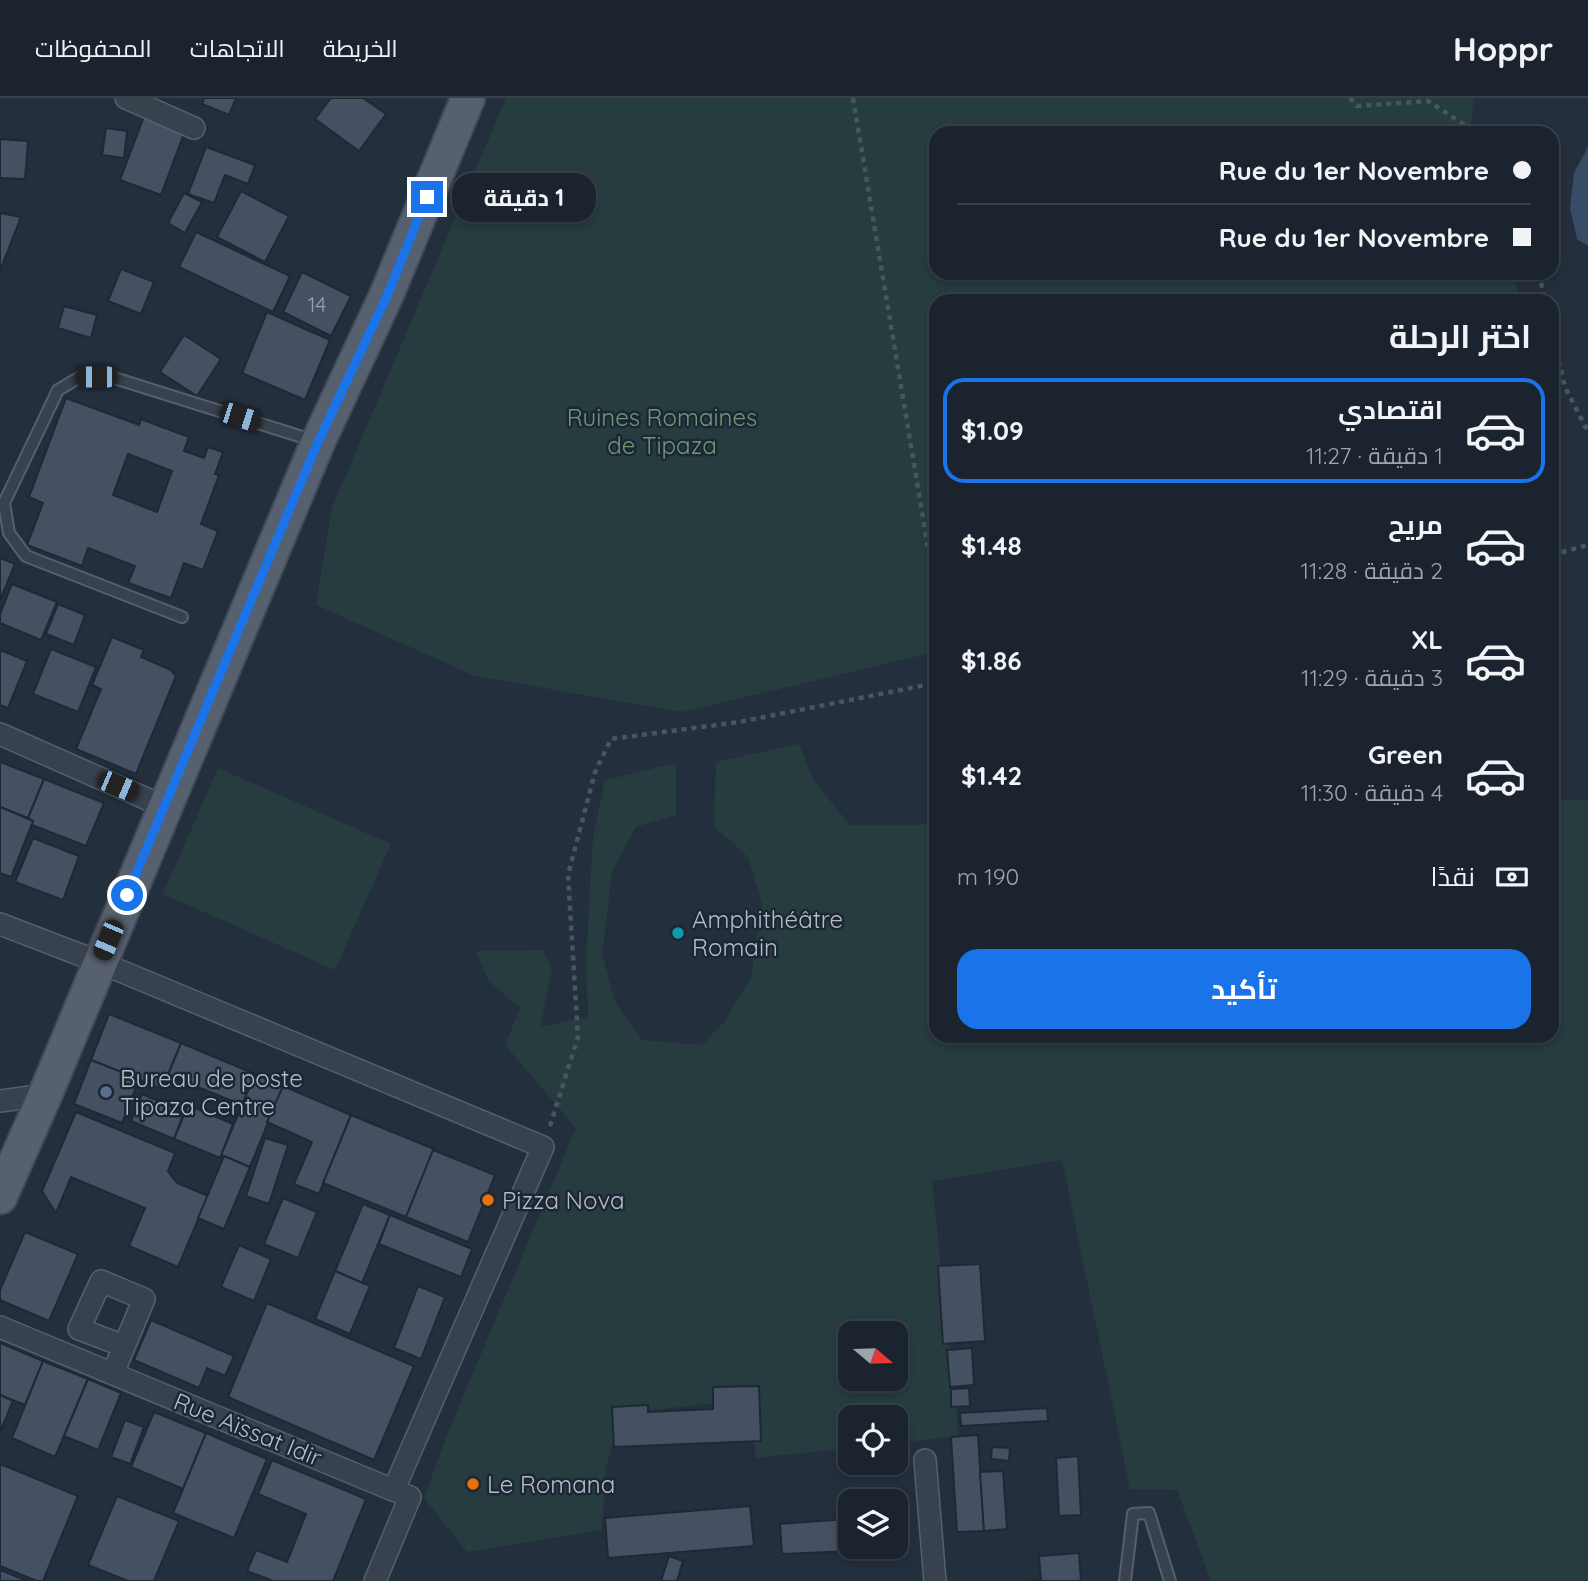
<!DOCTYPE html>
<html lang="ar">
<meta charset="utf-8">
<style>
body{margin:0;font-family:Quicksand,Cairo,sans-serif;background:#282f3a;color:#f1f3f6;direction:rtl;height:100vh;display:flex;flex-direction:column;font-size:26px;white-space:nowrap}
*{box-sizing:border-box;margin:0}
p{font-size:23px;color:#a0a4aa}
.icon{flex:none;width:38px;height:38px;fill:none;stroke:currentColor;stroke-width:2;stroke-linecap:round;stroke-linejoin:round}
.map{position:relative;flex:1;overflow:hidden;direction:ltr}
.sheet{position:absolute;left:929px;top:196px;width:630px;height:749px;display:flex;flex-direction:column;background:#1b232e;border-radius:21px;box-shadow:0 4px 10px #0003,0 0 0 2px #39404a;direction:rtl}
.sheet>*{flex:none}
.banner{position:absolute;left:929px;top:28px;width:630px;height:154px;border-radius:21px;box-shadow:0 4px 10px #0003,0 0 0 2px #39404a;direction:rtl;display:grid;align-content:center;height:154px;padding:0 28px;background:#1b232e}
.needle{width:46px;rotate:109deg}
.controls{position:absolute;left:838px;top:1223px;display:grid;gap:14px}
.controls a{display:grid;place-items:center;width:70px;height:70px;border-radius:14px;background:#1b232e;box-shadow:0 4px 10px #0003,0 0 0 2px #39404a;font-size:35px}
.end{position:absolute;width:32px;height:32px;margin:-16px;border:9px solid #1a73e8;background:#fff;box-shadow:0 0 0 4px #fff}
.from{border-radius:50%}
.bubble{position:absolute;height:49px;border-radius:21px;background:#1b232e;box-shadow:0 4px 10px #0003,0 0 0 2px #39404a;font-size:23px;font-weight:700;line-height:49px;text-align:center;direction:rtl}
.car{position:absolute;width:21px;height:42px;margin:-21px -10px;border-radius:9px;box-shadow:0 0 5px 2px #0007;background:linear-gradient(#222 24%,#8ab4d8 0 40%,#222 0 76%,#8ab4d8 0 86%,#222 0)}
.banner b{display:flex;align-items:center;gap:24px;height:66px;font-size:26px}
.banner b+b{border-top:2px solid #39404a}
.banner i{width:18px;height:18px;background:#f1f3f6}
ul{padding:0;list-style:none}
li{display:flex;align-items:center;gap:21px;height:105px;margin:0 14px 10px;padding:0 14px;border:4px solid transparent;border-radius:21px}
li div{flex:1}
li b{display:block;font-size:26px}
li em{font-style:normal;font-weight:700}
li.on{border-color:#1a73e8}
li>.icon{width:63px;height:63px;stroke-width:1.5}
h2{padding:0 28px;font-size:32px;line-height:84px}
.pay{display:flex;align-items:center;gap:18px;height:77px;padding:0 28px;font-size:26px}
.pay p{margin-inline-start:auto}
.action{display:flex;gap:14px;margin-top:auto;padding:14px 28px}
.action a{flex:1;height:80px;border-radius:21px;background:#1a73e8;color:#fff;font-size:28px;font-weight:700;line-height:80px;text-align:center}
header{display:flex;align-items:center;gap:42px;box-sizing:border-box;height:98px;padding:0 35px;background:#1b232e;border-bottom:2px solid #39404a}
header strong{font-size:33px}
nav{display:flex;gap:38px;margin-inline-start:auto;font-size:24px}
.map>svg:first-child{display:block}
.green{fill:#263c3f;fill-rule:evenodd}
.water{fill:#394c67}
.building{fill:#455162;stroke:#1f2835;stroke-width:2;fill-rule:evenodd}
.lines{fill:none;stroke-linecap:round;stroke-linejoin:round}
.lane-casing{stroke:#565f6c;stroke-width:14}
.street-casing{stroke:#565f6c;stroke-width:24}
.primary-casing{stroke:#414a57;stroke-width:37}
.path{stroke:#44595c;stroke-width:4.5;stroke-dasharray:5 5;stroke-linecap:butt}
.lane{stroke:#38414e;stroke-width:10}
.street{stroke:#38414e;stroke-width:21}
.primary{stroke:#56606e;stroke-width:33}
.route{stroke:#1a73e8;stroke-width:9}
.culture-dot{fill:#0f9aa8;stroke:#1d2633;stroke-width:2.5}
.service-dot{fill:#5c6f8a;stroke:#1d2633;stroke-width:2.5}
.food-dot{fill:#e8710a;stroke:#1d2633;stroke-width:2.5}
.labels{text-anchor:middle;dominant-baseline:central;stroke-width:5;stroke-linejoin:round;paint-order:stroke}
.number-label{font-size:21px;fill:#98a1af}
.park-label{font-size:24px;fill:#6b9a76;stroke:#1d2633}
.poi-label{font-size:24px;fill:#b4bcc9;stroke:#1d2633;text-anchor:start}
.street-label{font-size:24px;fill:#b4bcc9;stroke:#1d2633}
</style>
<header>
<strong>Hoppr</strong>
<nav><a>الخريطة</a><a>الاتجاهات</a><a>المحفوظات</a></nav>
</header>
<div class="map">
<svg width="1588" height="1483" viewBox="0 0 1588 1483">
<rect width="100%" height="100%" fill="#242f3e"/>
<g class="green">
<path d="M 506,0 L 1474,0 L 1470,35 L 936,35 L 936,175 L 1514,175 L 1520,203 L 936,203 L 936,554 L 682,614 L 475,578 L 316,507 L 332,410 Z"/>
<path d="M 799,646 L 813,682 L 850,727 L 918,727 L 936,723 L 936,938 L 1552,938 L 1552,702 L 1588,702 L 1588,1483 L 1211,1483 L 1177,1392 L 1130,1391 L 1062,1062 L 932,1083 L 959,1338 L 896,1345 L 896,1320 L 850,1320 L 850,1350 L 756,1360 L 749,1301 L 619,1316 L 605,1376 L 602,1432 L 467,1454 L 424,1400 L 449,1332 L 576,1030 L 505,947 L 520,910 L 489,884 L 476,853 L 543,852 L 552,872 L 540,929 L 588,919 L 586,861 L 593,740 L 605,682 L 676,665 L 676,717 L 636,729 L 612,774 L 602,856 L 615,904 L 642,942 L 702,947 L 724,924 L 751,879 L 762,806 L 748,759 L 714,728 L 716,664 ZM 850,1236 L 896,1236 L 896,1281 L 850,1281 Z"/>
<path d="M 218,670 L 391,746 L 335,872 L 163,796 Z"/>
</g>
<path class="water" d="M 1588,49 L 1588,148 L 1577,141 L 1570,110 L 1574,75 Z"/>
<g class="building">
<path d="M 204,0 L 236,0 L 229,17 L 202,6 Z"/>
<path d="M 331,0 L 363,0 L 386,16 L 359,53 L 315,21 Z"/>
<path d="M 148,8 L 186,30 L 161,97 L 120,82 Z"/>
<path d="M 106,30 L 127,33 L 124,60 L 102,57 Z"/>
<path d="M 0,41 L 28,43 L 25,81 L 0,80 Z"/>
<path d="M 206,49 L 255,67 L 248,86 L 225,77 L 214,105 L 188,96 Z"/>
<path d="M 241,93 L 289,118 L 265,164 L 217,139 Z"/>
<path d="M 184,95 L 202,104 L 185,135 L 168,125 Z"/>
<path d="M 0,115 L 21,119 L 0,173 Z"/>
<path d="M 196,134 L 290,178 L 273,214 L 179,169 Z"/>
<path d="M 121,171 L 154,184 L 141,216 L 108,203 Z"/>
<path d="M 302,174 L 351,198 L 331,238 L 283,214 Z"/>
<path d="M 64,208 L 97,217 L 91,240 L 58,230 Z"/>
<path d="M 267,214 L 330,242 L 305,302 L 242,275 Z"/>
<path d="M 184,237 L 221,261 L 197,298 L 160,274 Z"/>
<path d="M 66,300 L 139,327 L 141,321 L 189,339 L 184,353 L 204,360 L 208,349 L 223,354 L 215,376 L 219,377 L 201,426 L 218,433 L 203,472 L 184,465 L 171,500 L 128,485 L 135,468 L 88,450 L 82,468 L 27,447 L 43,405 L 29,399 ZM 128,356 L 172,373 L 157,414 L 113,397 Z"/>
<path d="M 0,460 L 15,466 L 0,502 Z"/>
<path d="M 12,486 L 57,504 L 41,542 L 0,525 L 0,516 Z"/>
<path d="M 58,506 L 85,517 L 74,547 L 46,536 Z"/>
<path d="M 112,539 L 144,552 L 141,559 L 171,572 L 176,578 L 136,676 L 76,651 L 101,591 L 92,587 Z"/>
<path d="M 51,551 L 96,569 L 78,614 L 33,596 Z"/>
<path d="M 0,552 L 27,563 L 8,610 L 0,607 Z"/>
<path d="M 0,664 L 44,681 L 28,720 L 0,709 Z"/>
<path d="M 44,681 L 104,705 L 86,748 L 32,727 L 33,723 L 28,720 Z"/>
<path d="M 0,709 L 33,723 L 11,779 L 0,775 Z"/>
<path d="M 33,740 L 79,758 L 63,802 L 15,784 Z"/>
<path d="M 109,916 L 181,945 L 162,991 L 91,962 Z"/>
<path d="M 181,945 L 255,976 L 242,1007 L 168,977 Z"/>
<path d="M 91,962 L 139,981 L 122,1025 L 74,1006 Z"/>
<path d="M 255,976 L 283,988 L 250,1069 L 221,1057 Z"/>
<path d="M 283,988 L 351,1017 L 319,1096 L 294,1086 L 312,1044 L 267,1024 Z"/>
<path d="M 142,996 L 184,1014 L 174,1041 L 131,1023 Z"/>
<path d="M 188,1007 L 233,1026 L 220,1060 L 174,1041 Z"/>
<path d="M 76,1014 L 175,1055 L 168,1073 L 177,1085 L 208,1098 L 178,1169 L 129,1148 L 145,1110 L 71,1079 L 56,1115 L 42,1093 Z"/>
<path d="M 351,1017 L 434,1051 L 406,1119 L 323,1085 Z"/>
<path d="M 265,1040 L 288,1047 L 269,1106 L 246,1098 Z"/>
<path d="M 433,1052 L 495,1077 L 468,1144 L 406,1119 Z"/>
<path d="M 224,1058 L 250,1069 L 224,1131 L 198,1120 Z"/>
<path d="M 283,1100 L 317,1114 L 298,1160 L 264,1146 Z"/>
<path d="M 363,1106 L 390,1117 L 362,1185 L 335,1173 Z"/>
<path d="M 390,1117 L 472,1151 L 461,1179 L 379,1146 Z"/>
<path d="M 25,1134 L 78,1156 L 49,1223 L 0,1202 L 0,1192 Z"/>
<path d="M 239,1147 L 271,1161 L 254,1203 L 221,1189 Z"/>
<path d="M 980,1166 L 985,1243 L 943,1246 L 938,1168 Z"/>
<path d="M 335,1173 L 370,1188 L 350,1236 L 315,1221 Z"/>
<path d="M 418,1188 L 445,1199 L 421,1261 L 394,1250 Z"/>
<path d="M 267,1205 L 414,1268 L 374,1362 L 228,1299 Z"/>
<path d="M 151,1222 L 234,1258 L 225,1278 L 207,1270 L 199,1290 L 134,1262 Z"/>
<path d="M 0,1245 L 43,1263 L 25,1307 L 0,1297 Z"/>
<path d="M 972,1250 L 974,1287 L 950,1289 L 947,1252 Z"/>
<path d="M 43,1263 L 88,1281 L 55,1359 L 12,1340 Z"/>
<path d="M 88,1281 L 121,1295 L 98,1352 L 64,1338 Z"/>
<path d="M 759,1288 L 761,1343 L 614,1349 L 612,1309 L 648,1307 L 648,1314 L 713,1311 L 713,1289 Z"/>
<path d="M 969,1290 L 970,1308 L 951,1309 L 951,1291 Z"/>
<path d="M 0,1297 L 13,1303 L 0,1334 Z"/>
<path d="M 1047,1310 L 1048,1323 L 961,1328 L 960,1315 Z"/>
<path d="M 154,1314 L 206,1335 L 183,1391 L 131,1369 Z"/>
<path d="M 125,1322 L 144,1329 L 130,1366 L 111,1359 Z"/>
<path d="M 206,1335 L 267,1361 L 234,1440 L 173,1415 Z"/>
<path d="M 978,1337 L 984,1433 L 957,1434 L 951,1339 Z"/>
<path d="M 992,1349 L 1010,1350 L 1009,1363 L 991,1361 Z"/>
<path d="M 1078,1358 L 1081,1417 L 1059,1418 L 1056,1360 Z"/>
<path d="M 272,1362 L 366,1401 L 333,1483 L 273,1483 L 247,1473 L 256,1452 L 287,1464 L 306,1416 L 258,1396 Z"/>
<path d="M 0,1366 L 78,1398 L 43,1483 L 37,1483 L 0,1468 Z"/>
<path d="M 1003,1373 L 1007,1431 L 984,1433 L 980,1374 Z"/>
<path d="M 117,1398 L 179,1423 L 154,1483 L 128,1483 L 88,1467 Z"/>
<path d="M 750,1408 L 754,1448 L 608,1460 L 605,1420 Z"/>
<path d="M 846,1421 L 850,1453 L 782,1456 L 780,1426 Z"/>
<path d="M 1079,1455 L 1081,1483 L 1029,1483 L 1041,1482 L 1039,1458 Z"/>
<path d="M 669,1458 L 683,1463 L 677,1483 L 661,1483 Z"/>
<path d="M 0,1472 L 27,1483 L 0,1483 Z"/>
</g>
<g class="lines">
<g class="lane-casing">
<g id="lane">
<path d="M 182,519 L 26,458 L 9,435 L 4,405 L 58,292 L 80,279 L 111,279 L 315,343"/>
<path d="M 1125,1483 L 1133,1416 L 1149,1415 L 1170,1483"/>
</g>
</g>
<g class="street-casing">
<g id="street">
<path d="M 126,0 L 194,30"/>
<path d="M 0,636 L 165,709"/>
<path d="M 0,826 L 99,864 L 543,1049 L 394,1391"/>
<path d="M 0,1003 L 45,997"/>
<path d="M 0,1229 L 410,1399 L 375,1483"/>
<path d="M 113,1275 L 144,1201 L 101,1183 L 79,1231 L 124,1248"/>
<path d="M 925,1362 L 935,1483"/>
</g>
</g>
<g class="primary-casing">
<path id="primary" d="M 0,1099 L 45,997 L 318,344 L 386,198 L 468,0"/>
</g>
<g class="path">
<path d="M 853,0 L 936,498"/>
<path d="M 1350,0 L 1357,8 L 1428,3 L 1471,31 L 1472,35"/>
<path d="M 1539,175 L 1545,203"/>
<path d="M 1552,233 L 1565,289 L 1588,334"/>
<path d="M 1552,457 L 1588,447"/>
<path d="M 550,1028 L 578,939 L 568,777 L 595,674 L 611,641 L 739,624 L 936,585"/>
</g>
<use href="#lane" class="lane"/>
<use href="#street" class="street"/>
<use href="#primary" class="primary"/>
</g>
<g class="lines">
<path class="route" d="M 127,797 L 318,344 L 387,198 L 427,99"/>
</g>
<circle class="culture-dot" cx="678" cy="835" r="7"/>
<circle class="service-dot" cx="106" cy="994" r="7"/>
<g class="food-dot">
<circle cx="488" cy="1102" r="7"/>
<circle cx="473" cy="1386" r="7"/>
</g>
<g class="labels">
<g class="number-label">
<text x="317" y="206">14</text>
</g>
<g class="park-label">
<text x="662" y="319">Ruines Romaines<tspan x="662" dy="28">de Tipaza</tspan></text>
</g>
<g class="poi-label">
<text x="692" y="821">Amphithéâtre<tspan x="692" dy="28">Romain</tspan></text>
<text x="120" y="980">Bureau de poste<tspan x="120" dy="28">Tipaza Centre</tspan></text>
<text x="502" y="1102">Pizza Nova</text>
<text x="487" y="1386">Le Romana</text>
</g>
<g class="street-label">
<text transform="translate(248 1331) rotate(22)">Rue Aïssat Idir</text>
</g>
</g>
</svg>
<div class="controls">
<a><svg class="needle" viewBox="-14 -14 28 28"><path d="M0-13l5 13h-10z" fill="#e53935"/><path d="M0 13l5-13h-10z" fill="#a0a4aa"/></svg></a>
<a><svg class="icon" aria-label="locate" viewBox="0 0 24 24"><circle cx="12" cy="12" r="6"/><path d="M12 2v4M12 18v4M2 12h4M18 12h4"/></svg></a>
<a><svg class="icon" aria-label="layers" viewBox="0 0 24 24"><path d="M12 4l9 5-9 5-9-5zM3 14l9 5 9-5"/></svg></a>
</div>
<i class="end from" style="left:127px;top:797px"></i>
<i class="end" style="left:427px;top:99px"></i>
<div class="bubble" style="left:452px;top:75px;width:144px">1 دقيقة</div>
<i class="car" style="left:96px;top:279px;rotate:270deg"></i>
<i class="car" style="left:240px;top:319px;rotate:108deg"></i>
<i class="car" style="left:118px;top:688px;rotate:113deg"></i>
<i class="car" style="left:108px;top:842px;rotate:203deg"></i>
<div class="banner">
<b><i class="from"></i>Rue du 1er Novembre</b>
<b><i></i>Rue du 1er Novembre</b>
</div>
<section class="sheet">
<h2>اختر الرحلة</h2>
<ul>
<li class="on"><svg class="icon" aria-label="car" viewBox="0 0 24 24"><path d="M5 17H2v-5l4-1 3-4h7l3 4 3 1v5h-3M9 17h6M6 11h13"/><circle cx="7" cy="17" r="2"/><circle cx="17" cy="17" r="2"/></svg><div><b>اقتصادي</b><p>1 دقيقة · 11:27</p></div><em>$1.09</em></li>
<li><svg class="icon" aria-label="car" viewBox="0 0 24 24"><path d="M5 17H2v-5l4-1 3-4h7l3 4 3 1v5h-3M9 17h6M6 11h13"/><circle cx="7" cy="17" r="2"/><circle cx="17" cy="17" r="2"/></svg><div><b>مريح</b><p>2 دقيقة · 11:28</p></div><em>$1.48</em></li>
<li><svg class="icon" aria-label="car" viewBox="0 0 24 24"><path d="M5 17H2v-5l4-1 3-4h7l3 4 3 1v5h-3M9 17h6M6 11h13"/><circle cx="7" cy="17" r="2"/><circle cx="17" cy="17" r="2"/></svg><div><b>XL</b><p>3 دقيقة · 11:29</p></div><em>$1.86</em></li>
<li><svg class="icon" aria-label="car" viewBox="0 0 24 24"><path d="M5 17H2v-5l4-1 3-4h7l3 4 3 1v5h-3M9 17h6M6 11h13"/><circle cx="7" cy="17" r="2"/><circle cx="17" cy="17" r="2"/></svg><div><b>Green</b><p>4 دقيقة · 11:30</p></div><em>$1.42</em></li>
</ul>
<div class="pay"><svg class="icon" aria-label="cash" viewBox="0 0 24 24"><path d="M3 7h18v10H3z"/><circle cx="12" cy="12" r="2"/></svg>نقدًا<p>190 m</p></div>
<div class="action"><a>تأكيد</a></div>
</section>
</div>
